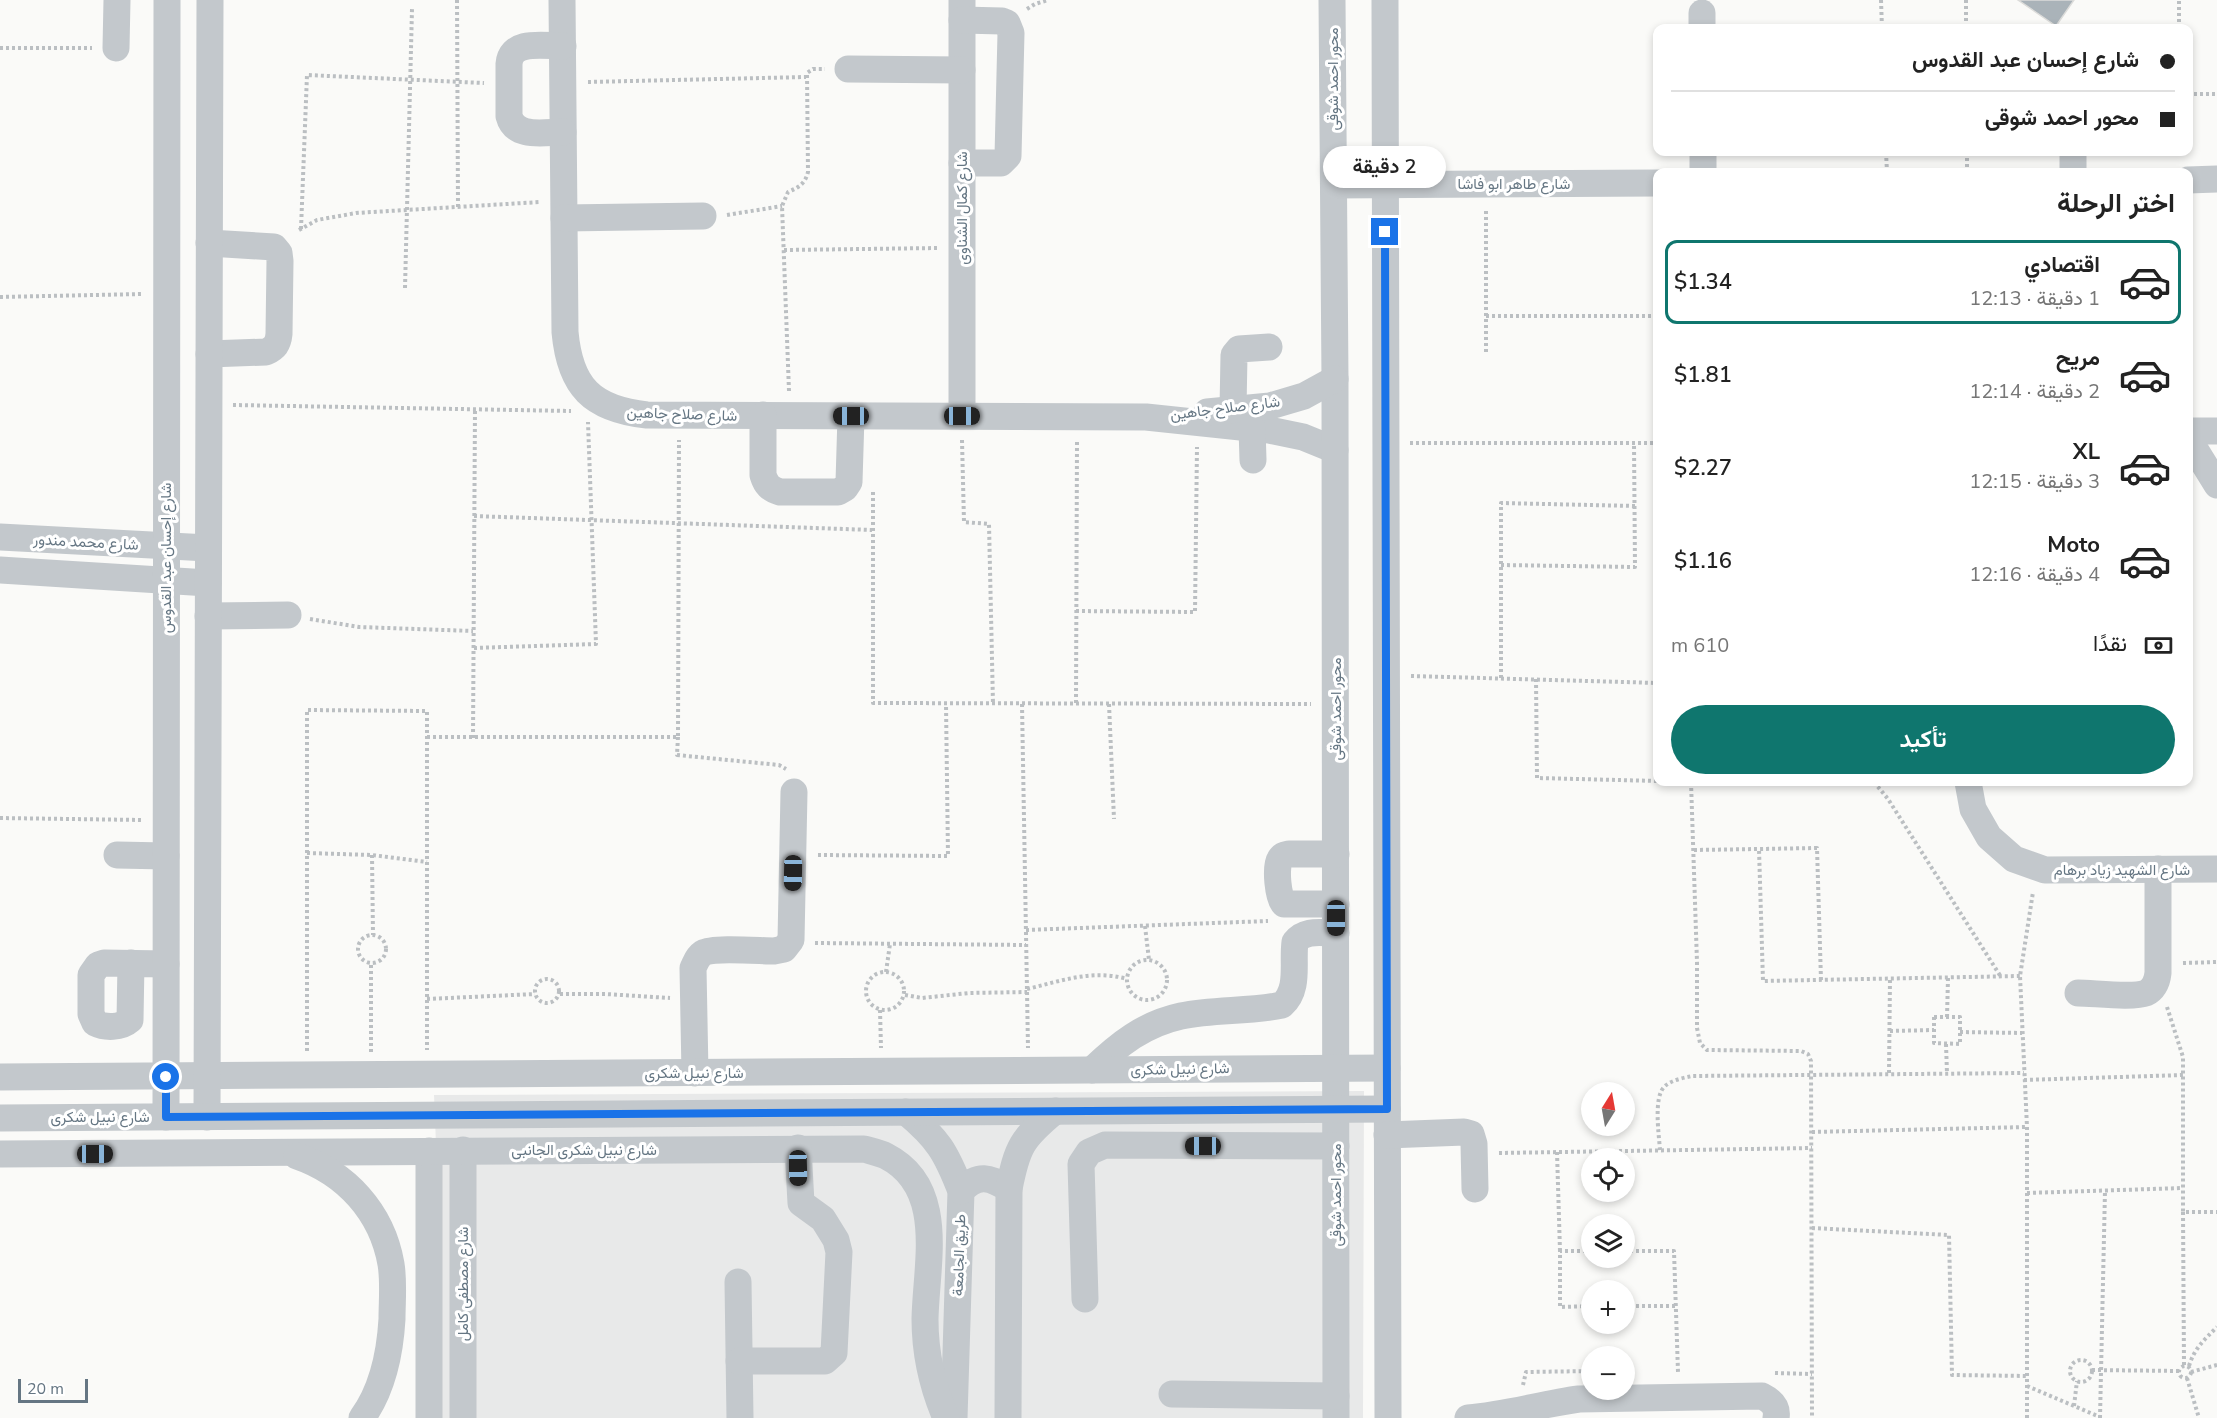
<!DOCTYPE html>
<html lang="ar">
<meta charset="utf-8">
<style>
body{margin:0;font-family:"Nunito Sans",Vazirmatn,sans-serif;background:#f2f2f2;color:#222;direction:rtl;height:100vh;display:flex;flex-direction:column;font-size:22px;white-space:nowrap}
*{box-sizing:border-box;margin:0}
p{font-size:20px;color:#767676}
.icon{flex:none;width:33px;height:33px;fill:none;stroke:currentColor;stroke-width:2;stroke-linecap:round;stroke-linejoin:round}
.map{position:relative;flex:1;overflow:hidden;direction:ltr}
.details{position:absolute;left:1653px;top:168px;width:540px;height:618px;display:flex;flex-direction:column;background:#fff;border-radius:12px;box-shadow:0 3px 9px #0003;direction:rtl}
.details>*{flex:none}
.hud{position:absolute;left:1653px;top:24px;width:540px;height:132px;border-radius:12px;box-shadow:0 3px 9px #0003;direction:rtl;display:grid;align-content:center;height:132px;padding:0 18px;background:#fff}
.needle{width:39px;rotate:11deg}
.buttons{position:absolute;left:1581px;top:1082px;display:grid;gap:12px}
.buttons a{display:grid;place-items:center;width:54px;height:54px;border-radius:50%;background:#fff;box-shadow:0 3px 9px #0003;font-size:30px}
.scale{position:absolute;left:18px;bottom:15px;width:70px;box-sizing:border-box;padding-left:6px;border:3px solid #657683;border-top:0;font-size:16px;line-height:21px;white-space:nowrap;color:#657683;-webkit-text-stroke:4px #fff;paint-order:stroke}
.end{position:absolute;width:27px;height:27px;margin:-14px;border:8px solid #1a73e8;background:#fff;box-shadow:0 0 0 3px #fff}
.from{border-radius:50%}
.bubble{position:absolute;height:42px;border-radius:21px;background:#fff;box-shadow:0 3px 9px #0003;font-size:20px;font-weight:600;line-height:42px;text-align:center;direction:rtl}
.car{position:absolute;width:18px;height:36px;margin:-18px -9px;border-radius:8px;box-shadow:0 0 4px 2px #0007;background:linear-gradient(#222 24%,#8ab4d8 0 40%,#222 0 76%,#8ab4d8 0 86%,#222 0)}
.hud b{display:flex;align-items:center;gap:21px;height:57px;font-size:22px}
.hud b+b{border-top:2px solid #e0e0e0}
.hud i{width:15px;height:15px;background:#222}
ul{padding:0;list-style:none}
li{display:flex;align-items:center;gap:18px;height:84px;margin:0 12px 9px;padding:0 6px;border:3px solid transparent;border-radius:12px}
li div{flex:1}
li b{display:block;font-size:22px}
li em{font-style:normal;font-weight:600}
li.on{border-color:#0f766e}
li>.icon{width:54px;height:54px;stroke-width:1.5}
h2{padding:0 18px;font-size:27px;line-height:72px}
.pay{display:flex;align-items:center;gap:15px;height:66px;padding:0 18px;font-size:22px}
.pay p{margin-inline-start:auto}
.action{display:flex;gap:12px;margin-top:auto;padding:12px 18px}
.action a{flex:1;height:69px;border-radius:36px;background:#0f766e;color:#fff;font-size:24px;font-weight:600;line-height:69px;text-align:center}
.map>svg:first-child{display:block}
.built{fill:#e8e9e9}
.building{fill:#aab3b9;stroke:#dcdcda;stroke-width:1.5}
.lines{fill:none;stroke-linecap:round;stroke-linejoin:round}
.path{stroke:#bbbfc2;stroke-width:4;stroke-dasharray:3 3;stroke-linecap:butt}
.minor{stroke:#c3c8cc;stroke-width:27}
.route{stroke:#1a73e8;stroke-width:8}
.labels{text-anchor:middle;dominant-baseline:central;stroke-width:6;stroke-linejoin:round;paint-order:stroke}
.street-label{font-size:15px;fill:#657683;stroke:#fff}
</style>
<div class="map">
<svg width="2217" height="1418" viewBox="0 0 2217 1418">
<rect width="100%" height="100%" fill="#fafaf8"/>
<path class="built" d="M 1364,1091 L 1363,1418 L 440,1418 L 439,1218 L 434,1095 Z"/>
<path class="building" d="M 2018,0 L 2074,0 L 2056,26 Z"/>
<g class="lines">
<g class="path">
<path d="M 457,0 L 458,207"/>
<path d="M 1881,0 L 1882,28"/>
<path d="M 1966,0 L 1966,28"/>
<path d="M 1027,9 L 1035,4 L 1048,0"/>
<path d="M 2179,28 L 2179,0"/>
<path d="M 0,48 L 92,48"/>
<path d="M 588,82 L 806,77"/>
<path d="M 2188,94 L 2217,94"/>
<path d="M 1886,152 L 1887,172"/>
<path d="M 1967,152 L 1967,172"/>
<path d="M 727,215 L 782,206"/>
<path d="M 301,229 L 307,75 L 484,83"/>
<path d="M 299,230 L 317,220 L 356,213 L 540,202"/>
<path d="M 784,250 L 939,248"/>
<path d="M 405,288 L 412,9"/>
<path d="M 0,297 L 143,294"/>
<path d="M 1486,316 L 1658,316"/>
<path d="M 1486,352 L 1486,209"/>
<path d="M 789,391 L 782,206 L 788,192 C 799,187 805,184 808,172 L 807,73 L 813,69 L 825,69"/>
<path d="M 233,405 L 571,411"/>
<path d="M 962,440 L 964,522 L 989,524 L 993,704"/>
<path d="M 1410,443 L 1658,443"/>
<path d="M 873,492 L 873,703 L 1311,704"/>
<path d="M 474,516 L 872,530"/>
<path d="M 1501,565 L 1635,567 L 1634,443"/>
<path d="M 1076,611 L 1195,612 L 1197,447"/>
<path d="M 310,619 L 359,627 L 473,631"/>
<path d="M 474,648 L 596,644 L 588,422"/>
<path d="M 1411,676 L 1658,683"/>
<path d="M 1501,678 L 1501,503 L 1635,506"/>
<path d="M 1536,679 L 1537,778 L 1658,781"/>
<path d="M 1076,703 L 1077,442"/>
<path d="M 1022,704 L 1028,1048"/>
<path d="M 1109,704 L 1114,819"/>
<path d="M 427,737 L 678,737 L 679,440"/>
<path d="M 678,737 L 677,755 L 779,765 L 786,769"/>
<path d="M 473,738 L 475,409"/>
<path d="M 1671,782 L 1691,782"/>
<path d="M 1691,782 L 1697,962 L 1697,1028 L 1700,1043 L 1707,1050 L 1801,1051 L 1808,1054 L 1811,1061 L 1812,1418"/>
<path d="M 1874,782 L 1888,799 L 2001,977"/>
<path d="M 0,818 L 143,820"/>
<path d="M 1694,850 L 1759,849"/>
<path d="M 307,853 L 372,855 L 427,862"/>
<path d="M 372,855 L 373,935"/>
<path d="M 818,855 L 948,856 L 946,704"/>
<path d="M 1145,926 L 1149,960"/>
<path d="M 1026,930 L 1268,921"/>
<circle cx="372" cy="949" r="14"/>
<path d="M 815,943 L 1026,945"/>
<circle cx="1147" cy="980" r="20"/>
<path d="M 2183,963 L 2217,962"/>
<circle cx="885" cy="991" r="19"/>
<path d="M 886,972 L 890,944"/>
<circle cx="547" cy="991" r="12"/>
<path d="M 1821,980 L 1817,848 L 1759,849 L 1763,981 L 2020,976"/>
<path d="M 1027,989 C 1061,981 1093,969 1127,979"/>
<path d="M 560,994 L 605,994 L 670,998"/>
<path d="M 905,995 L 922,998 L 969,993 L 1027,992"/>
<path d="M 427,999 L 535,994"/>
<path d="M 2167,1007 L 2183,1057 L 2183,1212"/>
<path d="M 880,1010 L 881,1048"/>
<path d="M 1934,1017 L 1960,1017 L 1960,1044 L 1934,1043 Z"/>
<path d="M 1947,1017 L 1948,978"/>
<path d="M 1890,1031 L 1934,1030"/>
<path d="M 1960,1032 L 2022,1033"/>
<path d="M 1946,1044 L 1947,1073"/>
<path d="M 307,1051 L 307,710 L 427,711 L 427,1050"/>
<path d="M 371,1052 L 371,963"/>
<path d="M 1889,1073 L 1890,978"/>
<path d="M 2024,1080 L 2183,1075"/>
<path d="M 1812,1132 L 2027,1127"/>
<path d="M 1660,1150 C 1659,1135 1653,1096 1665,1086 C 1672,1080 1683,1078 1692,1076 L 2024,1073"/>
<path d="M 1557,1152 L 1560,1251"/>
<path d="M 1499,1153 L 1812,1148"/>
<path d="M 2027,1193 L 2183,1188"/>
<path d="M 1812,1228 L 1949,1235 L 1952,1375 L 2027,1376"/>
<path d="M 1592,1251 L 1560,1251 L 1560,1307 L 1592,1306"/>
<path d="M 1624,1251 L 1674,1251 L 1678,1372"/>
<path d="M 1624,1306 L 1676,1306"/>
<circle cx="2081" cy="1371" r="11"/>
<path d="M 2184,1365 L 2183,1212 L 2217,1212"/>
<circle cx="2185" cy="1372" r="6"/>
<path d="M 2189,1366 C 2194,1349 2204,1340 2217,1327"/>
<path d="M 2092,1370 L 2179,1371"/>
<path d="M 2191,1372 L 2217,1365"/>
<path d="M 1775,1373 L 1812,1374"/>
<path d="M 2187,1378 L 2199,1418"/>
<path d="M 1523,1385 L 1526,1372 L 1592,1371"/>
<path d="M 2027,1386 L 2100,1417"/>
<path d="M 2074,1406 L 2077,1381"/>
<path d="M 2027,1418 L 2027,1127 L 2020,976 L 2033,892"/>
<path d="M 2100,1418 L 2105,1191"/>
</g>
<g class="minor">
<path d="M 562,0 L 565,332 C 570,387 592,409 647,415 L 1146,417 L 1269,430 L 1303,437 L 1335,450"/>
<path d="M 962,0 L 962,416"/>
<path d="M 1332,0 L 1335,379 L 1336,1418"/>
<path d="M 1385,0 L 1388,1418"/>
<path d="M 1702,13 L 1702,28"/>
<path d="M 563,46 C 544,46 511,39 509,64 L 509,116 C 515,139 544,132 563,132"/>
<path d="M 116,48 L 117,0"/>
<path d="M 848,69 L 962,70"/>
<path d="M 1703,152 L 1703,172"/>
<path d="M 2073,152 L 2073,172"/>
<path d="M 962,163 L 1001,163 L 1008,156 L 1011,33 L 1007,23 L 1002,21 L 962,20"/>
<path d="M 2188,180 L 2217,179"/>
<path d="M 1334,185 L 1658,183"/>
<path d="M 564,218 L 703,216"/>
<path d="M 209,354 L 266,352 C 275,348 278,344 279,334 L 280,261 L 279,253 L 274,247 L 209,243"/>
<path d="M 1233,409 L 1234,355 L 1239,349 L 1269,347"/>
<path d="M 1207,412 L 1270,406 L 1304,396 L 1335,379"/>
<path d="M 763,415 L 763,475 C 766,485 770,489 780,492 L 838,492 L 845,488 L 849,482 L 851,416"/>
<path d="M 1252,428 L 1253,460"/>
<path d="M 2188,431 L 2217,431"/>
<path d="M 2188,438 L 2217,485"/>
<path d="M 0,537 L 208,548"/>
<path d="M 0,570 L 208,583"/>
<path d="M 208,616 L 288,615"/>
<path d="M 1968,782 L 1973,809 L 1989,837 L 2014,859 L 2045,870 L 2217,869"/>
<path d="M 1336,854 L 1289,854 C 1284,855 1282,855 1280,859 C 1275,867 1278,898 1284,904 L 1336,904"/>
<path d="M 117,855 L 166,856"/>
<path d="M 131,963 L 130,1020 C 121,1028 105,1028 95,1023 L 91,1014 L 91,975 L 98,965 L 104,963 L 166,964"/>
<path d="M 2078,993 C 2093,993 2133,998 2146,993 C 2154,989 2157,982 2158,973 L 2158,869"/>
<path d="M 1092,1070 C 1119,1044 1144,1024 1181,1016 C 1214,1009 1249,1012 1282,1005 C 1300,989 1292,963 1295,942 C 1305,929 1321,933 1336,933"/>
<path d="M 695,1073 L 693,968 C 696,962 697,957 703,953 C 714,947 760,951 774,951 L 784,949 L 791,940 L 794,792"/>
<path d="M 0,1077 L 1387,1068"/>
<path d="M 906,1112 C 938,1139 946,1152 961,1191 L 954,1418"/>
<path d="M 166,1117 L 167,0"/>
<path d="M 207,1117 L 210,0"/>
<path d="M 0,1118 L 1387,1109"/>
<path d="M 1387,1135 L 1464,1132 L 1471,1134 L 1474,1144 L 1475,1189"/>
<path d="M 463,1150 L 463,1418"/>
<path d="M 429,1151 L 429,1418"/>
<path d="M 0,1154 L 864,1149 C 871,1151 880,1153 886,1156 C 947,1187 926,1264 925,1319 C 925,1352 933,1388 946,1418"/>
<path d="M 297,1156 C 346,1173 382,1212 391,1264 C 394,1282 392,1301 392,1319 C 390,1354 383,1389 362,1418"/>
<path d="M 961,1191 C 978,1173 990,1177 1009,1189"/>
<path d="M 738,1282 L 740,1418"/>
<path d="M 1085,1299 L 1081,1164 L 1089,1152 L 1105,1145 L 1336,1146"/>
<path d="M 739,1361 L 825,1361 L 834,1353 L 839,1252 L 836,1240 L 823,1219 L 801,1203 L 798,1148"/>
<path d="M 1172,1394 L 1336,1396"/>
<path d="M 1008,1418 L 1009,1189 C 1017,1147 1022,1138 1055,1111"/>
<path d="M 1468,1418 C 1506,1415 1542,1404 1579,1399 L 1762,1396 C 1772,1401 1778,1407 1776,1418"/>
</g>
</g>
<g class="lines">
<path class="route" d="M 166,1077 L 166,1117 L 1387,1109 L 1385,232"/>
</g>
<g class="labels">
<g class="street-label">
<text transform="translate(1333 79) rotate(-90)">محور احمد شوقى</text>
<text x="1514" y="184">شارع طاهر ابو فاشا</text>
<text transform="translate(962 208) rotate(-90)">شارع كمال الشناوى</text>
<text transform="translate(1225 408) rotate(-7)">شارع صلاح جاهين</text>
<text transform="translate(682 414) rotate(2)">شارع صلاح جاهين</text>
<text transform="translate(86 542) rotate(3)">شارع محمد مندور</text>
<text transform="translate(166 558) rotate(-90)">شارع إحسان عبد القدوس</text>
<text transform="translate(1336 709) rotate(-90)">محور احمد شوقى</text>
<text x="2122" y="870">شارع الشهيد زياد برهام</text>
<text transform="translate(1180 1069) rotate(-1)">شارع نبيل شكرى</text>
<text x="694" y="1073">شارع نبيل شكرى</text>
<text x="100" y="1117">شارع نبيل شكرى</text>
<text x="584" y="1150">شارع نبيل شكرى الجانبى</text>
<text transform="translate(1336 1195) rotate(-90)">محور احمد شوقى</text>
<text transform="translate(959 1255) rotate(-88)">طريق الجامعة</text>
<text transform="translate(463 1284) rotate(-90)">شارع مصطفى كامل</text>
</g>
</g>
</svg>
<div class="buttons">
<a><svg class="needle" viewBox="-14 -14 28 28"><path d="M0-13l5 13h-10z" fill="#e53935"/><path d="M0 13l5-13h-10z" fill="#767676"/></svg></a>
<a><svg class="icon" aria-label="locate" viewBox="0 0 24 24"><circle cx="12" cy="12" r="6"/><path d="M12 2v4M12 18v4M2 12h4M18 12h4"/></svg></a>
<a><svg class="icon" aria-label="layers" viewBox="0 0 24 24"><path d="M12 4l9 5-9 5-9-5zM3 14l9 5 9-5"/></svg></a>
<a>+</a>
<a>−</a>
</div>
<div class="scale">20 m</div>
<i class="end from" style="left:166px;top:1077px"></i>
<i class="end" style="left:1385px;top:232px"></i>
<div class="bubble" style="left:1323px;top:146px;width:123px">2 دقيقة</div>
<i class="car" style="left:851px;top:416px;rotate:270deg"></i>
<i class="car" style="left:962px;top:416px;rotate:90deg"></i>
<i class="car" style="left:793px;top:873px;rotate:181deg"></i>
<i class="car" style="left:1336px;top:918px;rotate:180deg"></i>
<i class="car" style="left:1203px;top:1146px;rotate:270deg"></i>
<i class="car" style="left:95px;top:1154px;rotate:90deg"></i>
<i class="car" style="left:798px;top:1168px;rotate:179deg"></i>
<div class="hud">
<b><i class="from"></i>شارع إحسان عبد القدوس</b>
<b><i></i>محور احمد شوقى</b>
</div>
<section class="details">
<h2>اختر الرحلة</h2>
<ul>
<li class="on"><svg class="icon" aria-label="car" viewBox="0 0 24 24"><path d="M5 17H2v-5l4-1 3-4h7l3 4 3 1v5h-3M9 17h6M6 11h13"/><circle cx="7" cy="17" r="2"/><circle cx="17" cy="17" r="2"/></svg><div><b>اقتصادي</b><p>1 دقيقة · 12:13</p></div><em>$1.34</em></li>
<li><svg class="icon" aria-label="car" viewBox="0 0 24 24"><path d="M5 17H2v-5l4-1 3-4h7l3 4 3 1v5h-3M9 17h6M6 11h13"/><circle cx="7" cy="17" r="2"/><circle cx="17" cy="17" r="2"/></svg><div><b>مريح</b><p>2 دقيقة · 12:14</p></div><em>$1.81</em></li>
<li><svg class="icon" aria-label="car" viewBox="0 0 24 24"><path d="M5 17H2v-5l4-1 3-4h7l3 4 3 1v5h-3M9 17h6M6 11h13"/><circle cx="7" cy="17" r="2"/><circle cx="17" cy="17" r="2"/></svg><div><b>XL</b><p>3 دقيقة · 12:15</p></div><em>$2.27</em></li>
<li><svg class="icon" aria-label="car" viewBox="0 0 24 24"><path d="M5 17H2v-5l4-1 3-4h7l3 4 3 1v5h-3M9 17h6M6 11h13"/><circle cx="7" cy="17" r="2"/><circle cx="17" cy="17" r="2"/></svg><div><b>Moto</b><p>4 دقيقة · 12:16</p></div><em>$1.16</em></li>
</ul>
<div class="pay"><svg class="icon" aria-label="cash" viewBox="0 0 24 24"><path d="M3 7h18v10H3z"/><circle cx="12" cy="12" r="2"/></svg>نقدًا<p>610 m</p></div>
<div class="action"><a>تأكيد</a></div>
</section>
</div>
